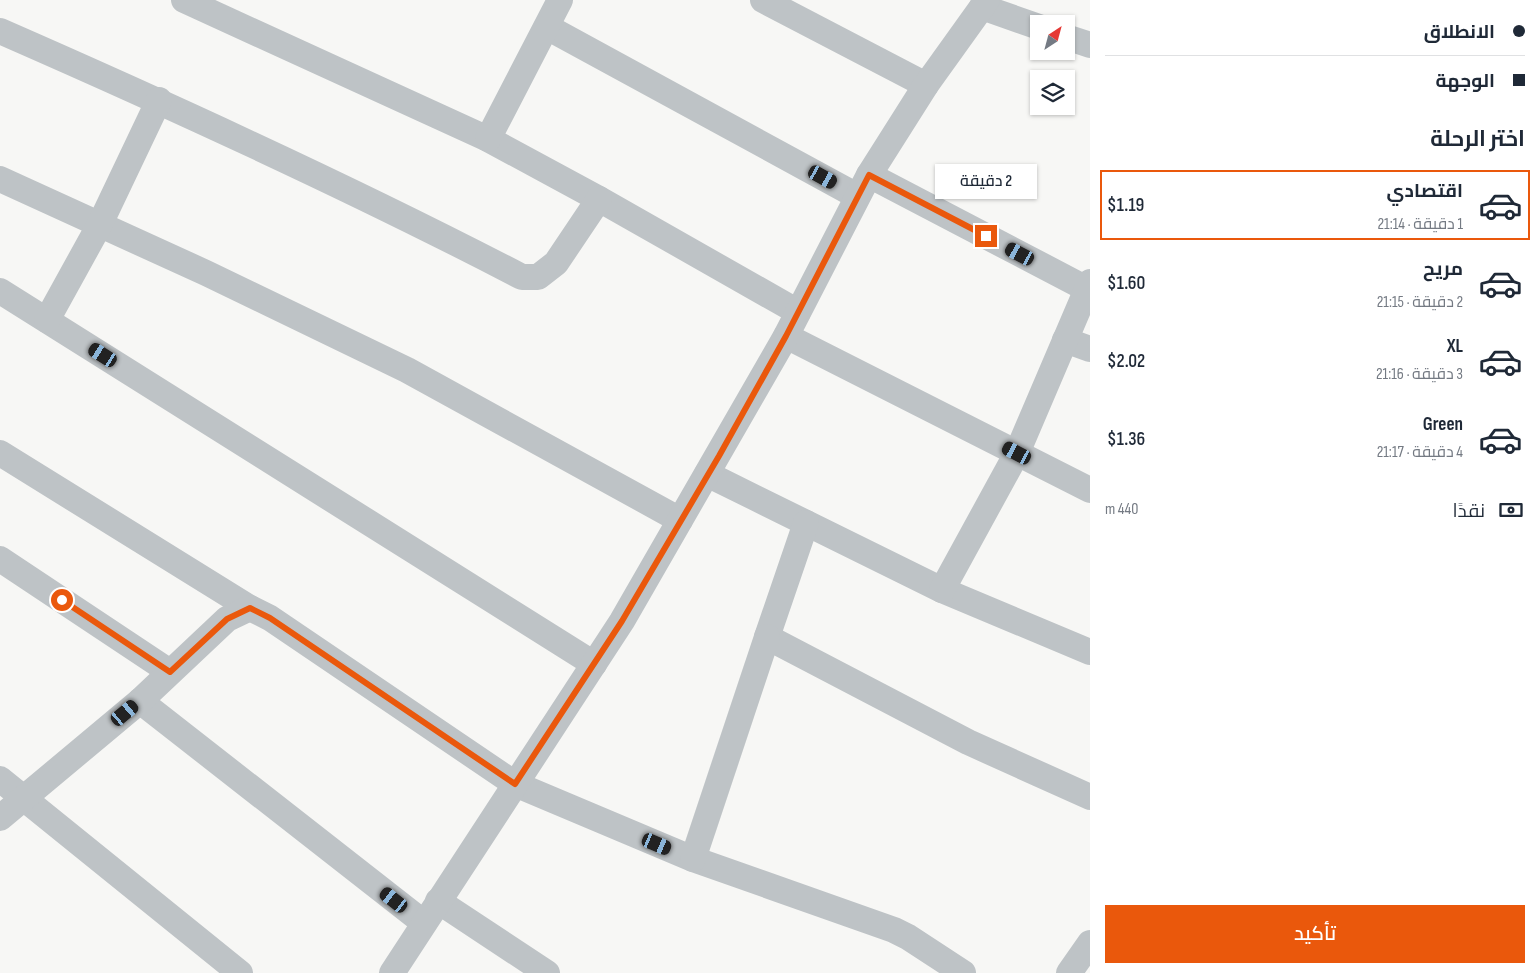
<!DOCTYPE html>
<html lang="ar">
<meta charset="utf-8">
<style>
body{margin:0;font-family:"Sofia Sans Condensed",Cairo,sans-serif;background:#f6f6f7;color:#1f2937;direction:rtl;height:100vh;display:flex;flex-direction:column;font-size:19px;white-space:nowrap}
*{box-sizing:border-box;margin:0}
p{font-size:16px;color:#747a83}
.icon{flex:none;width:28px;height:28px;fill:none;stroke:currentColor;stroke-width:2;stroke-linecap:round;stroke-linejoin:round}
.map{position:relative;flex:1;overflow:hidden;direction:ltr}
.side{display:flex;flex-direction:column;background:#fff;width:450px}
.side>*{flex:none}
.guide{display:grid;align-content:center;height:110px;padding:0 15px;background:#fff}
.needle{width:32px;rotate:36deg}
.tools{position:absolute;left:1030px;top:15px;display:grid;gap:10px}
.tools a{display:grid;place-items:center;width:45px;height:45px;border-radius:0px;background:#fff;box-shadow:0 1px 4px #0004;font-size:25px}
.end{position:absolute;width:22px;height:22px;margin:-11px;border:6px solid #ea580c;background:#fff;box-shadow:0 0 0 2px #fff}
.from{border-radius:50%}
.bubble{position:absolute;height:35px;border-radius:0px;background:#fff;box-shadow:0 1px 4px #0004;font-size:16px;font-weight:600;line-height:35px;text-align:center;direction:rtl}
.car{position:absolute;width:15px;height:30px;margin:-15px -8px;border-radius:6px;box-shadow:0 0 4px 1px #0007;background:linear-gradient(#222 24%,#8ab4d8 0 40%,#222 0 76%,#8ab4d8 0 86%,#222 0)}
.guide b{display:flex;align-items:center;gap:18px;height:48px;font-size:19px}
.guide b+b{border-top:1px solid #e0e1e3}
.guide i{width:12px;height:12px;background:#1f2937}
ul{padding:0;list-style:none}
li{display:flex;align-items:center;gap:15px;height:70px;margin:0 10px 8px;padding:0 5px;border:2px solid transparent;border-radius:0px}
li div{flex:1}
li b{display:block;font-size:19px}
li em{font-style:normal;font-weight:600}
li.current{border-color:#ea580c}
li>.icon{width:45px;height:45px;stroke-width:1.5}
h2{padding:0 15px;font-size:22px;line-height:60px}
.pay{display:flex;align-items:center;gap:12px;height:55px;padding:0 15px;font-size:19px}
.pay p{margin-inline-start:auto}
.action{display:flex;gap:10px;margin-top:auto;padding:10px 15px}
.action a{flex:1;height:58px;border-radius:0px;background:#ea580c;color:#fff;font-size:20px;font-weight:600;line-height:58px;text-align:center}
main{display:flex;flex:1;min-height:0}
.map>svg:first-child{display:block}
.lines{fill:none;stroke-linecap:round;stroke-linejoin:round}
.minor{stroke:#bec3c6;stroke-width:26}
.route{stroke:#ea580c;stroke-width:6}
</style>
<main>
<section class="side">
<div class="guide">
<b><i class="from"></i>الانطلاق</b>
<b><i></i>الوجهة</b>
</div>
<h2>اختر الرحلة</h2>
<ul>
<li class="current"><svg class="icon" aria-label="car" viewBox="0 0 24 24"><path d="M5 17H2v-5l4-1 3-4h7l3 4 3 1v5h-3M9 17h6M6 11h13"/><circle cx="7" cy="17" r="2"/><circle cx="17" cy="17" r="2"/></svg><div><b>اقتصادي</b><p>1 دقيقة · 21:14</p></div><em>$1.19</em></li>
<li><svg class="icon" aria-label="car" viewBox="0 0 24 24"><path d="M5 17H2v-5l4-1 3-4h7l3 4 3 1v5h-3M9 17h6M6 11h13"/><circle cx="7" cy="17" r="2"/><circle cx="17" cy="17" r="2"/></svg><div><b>مريح</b><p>2 دقيقة · 21:15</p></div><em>$1.60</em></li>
<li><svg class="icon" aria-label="car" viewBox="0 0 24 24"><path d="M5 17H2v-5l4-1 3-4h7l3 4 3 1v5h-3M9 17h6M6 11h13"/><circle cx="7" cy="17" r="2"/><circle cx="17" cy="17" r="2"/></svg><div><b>XL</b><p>3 دقيقة · 21:16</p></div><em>$2.02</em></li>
<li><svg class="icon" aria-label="car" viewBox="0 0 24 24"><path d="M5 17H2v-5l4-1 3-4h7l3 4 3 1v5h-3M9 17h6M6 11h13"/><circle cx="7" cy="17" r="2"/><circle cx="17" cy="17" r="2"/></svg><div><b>Green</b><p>4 دقيقة · 21:17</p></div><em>$1.36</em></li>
</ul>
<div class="pay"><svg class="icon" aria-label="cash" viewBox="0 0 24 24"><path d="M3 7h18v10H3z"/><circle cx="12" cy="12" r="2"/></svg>نقدًا<p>440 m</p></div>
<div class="action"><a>تأكيد</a></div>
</section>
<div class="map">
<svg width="1090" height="973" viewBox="0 0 1090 973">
<rect width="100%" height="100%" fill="#f7f7f5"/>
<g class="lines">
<g class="minor">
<path d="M 184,0 L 488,139 L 599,199 L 798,312"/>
<path d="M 763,0 L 926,85"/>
<path d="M 982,7 L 1039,27"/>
<path d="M 547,27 L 857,196"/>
<path d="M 0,31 C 176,108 351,188 522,277 L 538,277 L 556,263 L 599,199"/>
<path d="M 1066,37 L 1090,45"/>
<path d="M 488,139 L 560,0"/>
<path d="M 869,175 L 1087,289"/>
<path d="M 0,179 L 206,273 L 407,370 L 680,520"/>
<path d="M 0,291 L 594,664"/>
<path d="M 47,320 L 100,224 L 159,100"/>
<path d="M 786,336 L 1090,490"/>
<path d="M 1065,340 L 1090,349"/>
<path d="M 0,453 L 250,608"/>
<path d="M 707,474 L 942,590 L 1090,652"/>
<path d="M 806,523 L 767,637 L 968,742 L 1090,797"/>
<path d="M 0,559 L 170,672"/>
<path d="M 942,590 L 1017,453 L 1090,282"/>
<path d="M 140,701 L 424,923"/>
<path d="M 0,779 L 240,973"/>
<path d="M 0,818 L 140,701 L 227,619 L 250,608 L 270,618 L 515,784 L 693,859 L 894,930 L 908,937 L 963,973"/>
<path d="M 693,859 L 767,637"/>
<path d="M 438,901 L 547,973"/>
<path d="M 392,973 L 622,621 L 786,336 L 869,175 L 926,85 L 987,0"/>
<path d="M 1069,973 L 1090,943"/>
</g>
</g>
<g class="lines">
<path class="route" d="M 62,600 L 170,672 L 227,619 L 250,608 L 270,618 L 515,784 L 622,621 L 719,456 L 786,336 L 869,175 L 986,236"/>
</g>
</svg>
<div class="tools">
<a><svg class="needle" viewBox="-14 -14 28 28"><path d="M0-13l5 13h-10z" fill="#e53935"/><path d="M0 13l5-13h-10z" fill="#747a83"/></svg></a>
<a><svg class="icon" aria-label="layers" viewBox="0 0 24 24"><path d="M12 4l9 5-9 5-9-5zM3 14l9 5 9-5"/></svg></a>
</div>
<i class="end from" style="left:62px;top:600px"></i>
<i class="end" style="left:986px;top:236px"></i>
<div class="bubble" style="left:935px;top:164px;width:102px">2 دقيقة</div>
<i class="car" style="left:823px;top:177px;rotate:119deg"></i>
<i class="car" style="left:1020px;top:254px;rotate:298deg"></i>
<i class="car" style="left:103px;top:355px;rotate:302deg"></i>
<i class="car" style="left:1017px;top:453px;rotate:297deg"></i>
<i class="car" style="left:125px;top:713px;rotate:50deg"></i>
<i class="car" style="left:657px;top:844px;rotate:113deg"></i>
<i class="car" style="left:394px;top:900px;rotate:308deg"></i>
</div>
</main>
